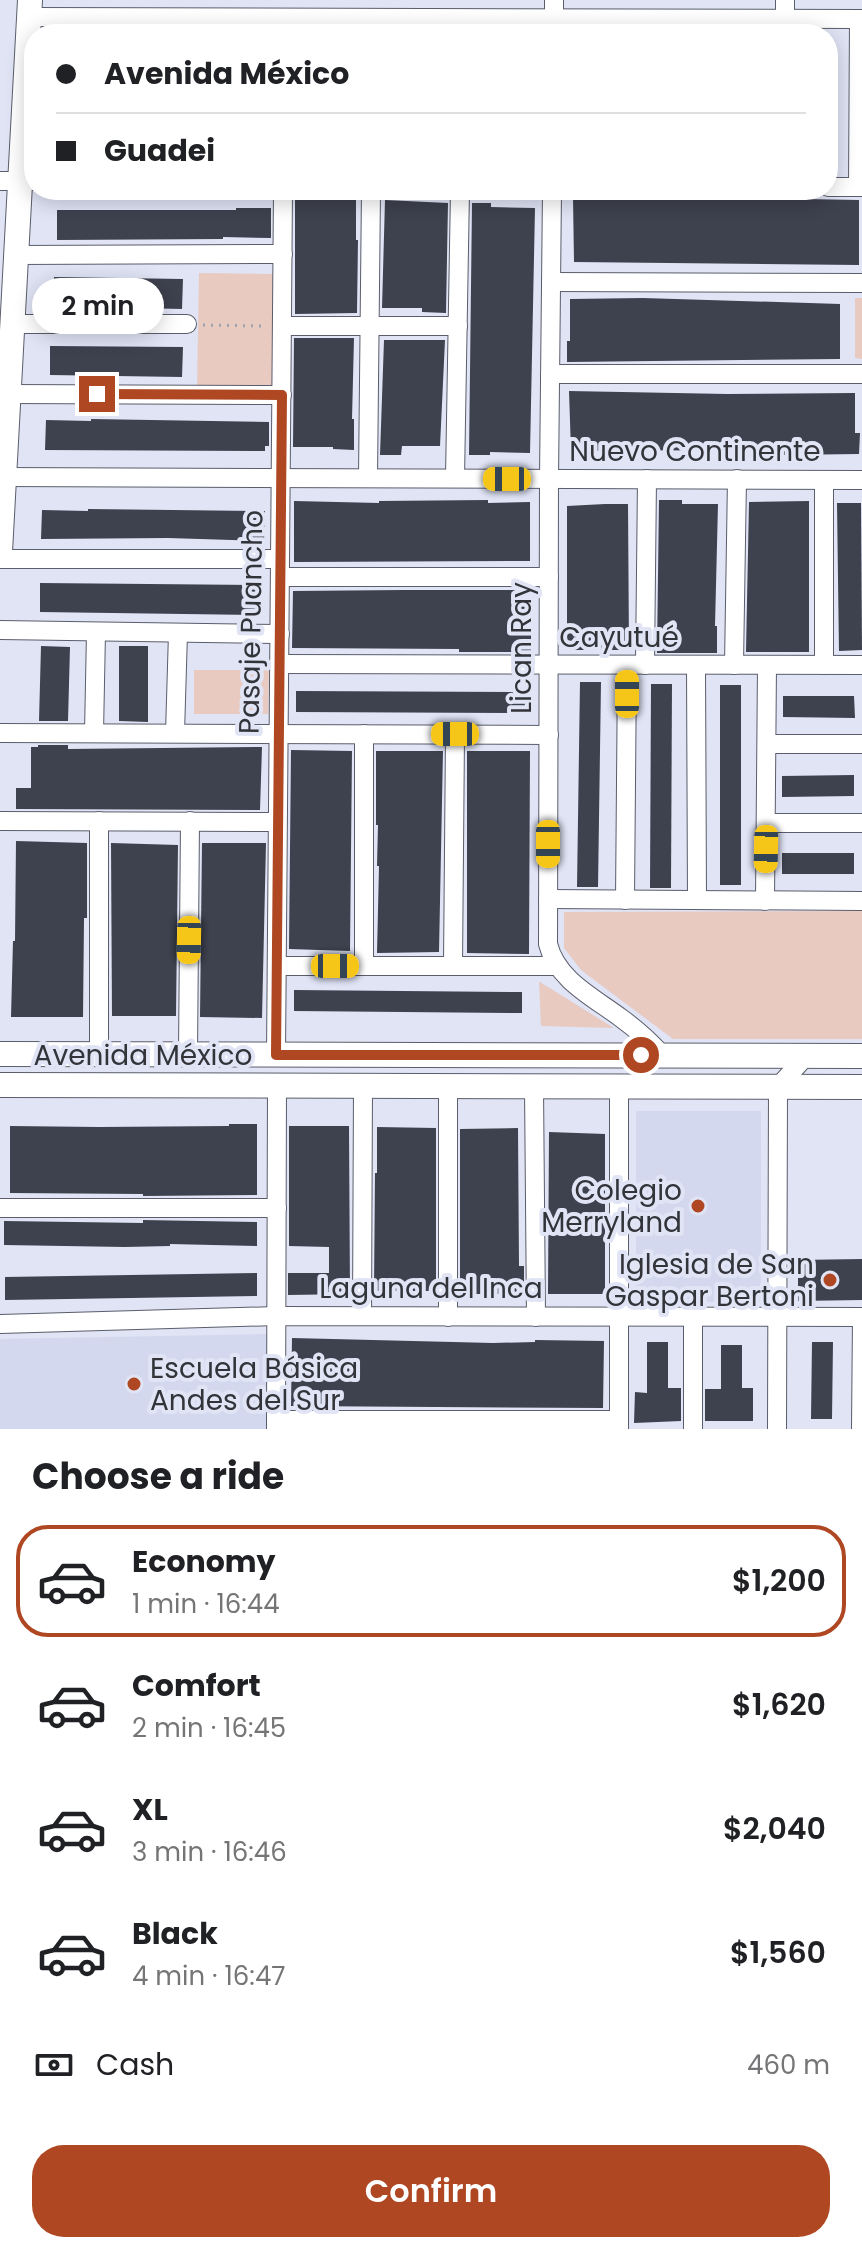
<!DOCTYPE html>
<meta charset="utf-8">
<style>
body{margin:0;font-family:Poppins,sans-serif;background:#f2f2f2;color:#202124;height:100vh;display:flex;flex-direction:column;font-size:30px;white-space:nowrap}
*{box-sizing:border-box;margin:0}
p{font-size:26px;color:#757577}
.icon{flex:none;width:44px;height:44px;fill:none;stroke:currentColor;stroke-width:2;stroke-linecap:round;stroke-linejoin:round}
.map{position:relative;height:1429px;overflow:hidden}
.panel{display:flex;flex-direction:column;background:#fff;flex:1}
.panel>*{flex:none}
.hud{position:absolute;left:24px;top:24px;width:814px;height:176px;border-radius:32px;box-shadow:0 4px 20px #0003;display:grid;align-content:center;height:176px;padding:0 32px;background:#fff}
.end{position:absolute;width:36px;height:36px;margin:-18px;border:10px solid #ae4722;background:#fff;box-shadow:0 0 0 4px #fff}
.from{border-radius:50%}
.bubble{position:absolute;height:56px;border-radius:28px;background:#fff;box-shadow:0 4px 20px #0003;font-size:26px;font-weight:600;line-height:56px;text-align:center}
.car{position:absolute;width:24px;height:48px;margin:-24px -12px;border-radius:10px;box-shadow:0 0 6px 2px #0007;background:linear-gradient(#f5c518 24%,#345 0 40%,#f5c518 0 76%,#345 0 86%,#f5c518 0)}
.hud b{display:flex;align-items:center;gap:28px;height:76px;font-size:30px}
.hud b+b{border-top:2px solid #e0e0e0}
.hud i{width:20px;height:20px;background:#202124}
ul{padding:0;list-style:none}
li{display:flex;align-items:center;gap:24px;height:112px;margin:0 16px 12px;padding:0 16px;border:4px solid transparent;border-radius:32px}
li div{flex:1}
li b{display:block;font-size:30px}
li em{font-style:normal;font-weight:600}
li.selected{border-color:#ae4722}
li>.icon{width:72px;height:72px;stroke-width:1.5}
h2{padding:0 32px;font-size:36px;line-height:96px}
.pay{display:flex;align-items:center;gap:20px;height:88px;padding:0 32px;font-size:30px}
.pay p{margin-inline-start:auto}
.action{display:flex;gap:16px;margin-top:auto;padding:16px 32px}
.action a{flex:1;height:92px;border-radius:32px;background:#ae4722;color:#fff;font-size:32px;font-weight:600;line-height:92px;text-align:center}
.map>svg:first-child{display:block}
.built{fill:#d3d8ef}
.green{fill:#e8cac1}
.building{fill:#3e414e}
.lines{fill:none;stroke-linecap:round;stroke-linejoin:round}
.street-casing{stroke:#5a5d6b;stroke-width:20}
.secondary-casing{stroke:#5a5d6b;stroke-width:26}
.path{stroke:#9fa2af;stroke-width:3;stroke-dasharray:2 6;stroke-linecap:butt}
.street{stroke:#fff;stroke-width:18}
.secondary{stroke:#fff;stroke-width:24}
.route{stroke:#ae4722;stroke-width:10}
.poi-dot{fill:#ae4722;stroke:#e0e4f5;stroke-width:3}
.labels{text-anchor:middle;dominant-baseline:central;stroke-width:8;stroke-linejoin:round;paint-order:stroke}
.street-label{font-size:28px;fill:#32343a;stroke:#e0e4f5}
.poi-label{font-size:28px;fill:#32343a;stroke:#e0e4f5;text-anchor:end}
</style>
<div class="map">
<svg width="862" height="1429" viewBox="0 0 862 1429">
<rect width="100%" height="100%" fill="#e0e4f5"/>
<g class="built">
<rect x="636" y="1111" width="125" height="191"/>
<path d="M 269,1334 L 268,1429 L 0,1429 L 0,1339 Z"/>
</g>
<g class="green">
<path d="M 199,273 L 275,274 L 273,388 L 197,387 Z"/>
<path d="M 855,298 L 862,298 L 862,359 L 855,358 Z"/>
<path d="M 194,670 L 269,670 L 268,714 L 194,714 Z"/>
<path d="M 862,911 L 862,1039 L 673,1039 L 581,970 L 564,948 L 564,912 Z"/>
<path d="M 539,982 L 540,982 L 614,1028 L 541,1026 Z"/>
</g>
<g class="building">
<path d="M 687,197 L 859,200 L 859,265 L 574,262 L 573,198 Z"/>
<path d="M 295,198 L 356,200 L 356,240 L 358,240 L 357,313 L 295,314 Z"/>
<path d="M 385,200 L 448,203 L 446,313 L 422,312 L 422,308 L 382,308 Z"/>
<path d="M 472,203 L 491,203 L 491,207 L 535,208 L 530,453 L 490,452 L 490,455 L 469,455 Z"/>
<path d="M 236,208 L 271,208 L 271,238 L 223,237 L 223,239 L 57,240 L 57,210 L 236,210 Z"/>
<path d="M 54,277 L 183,279 L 182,309 L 53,306 Z"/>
<path d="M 643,298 L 840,304 L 840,359 L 567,362 L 567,341 L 570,341 L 570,299 Z"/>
<path d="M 294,338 L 354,338 L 352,419 L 354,419 L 354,450 L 333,449 L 333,447 L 293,447 Z"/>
<path d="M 384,340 L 445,340 L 440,446 L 402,446 L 401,455 L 380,455 Z"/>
<path d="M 50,346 L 183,347 L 182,377 L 50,375 Z"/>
<path d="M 569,391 L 727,394 L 855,393 L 855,433 L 860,433 L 859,454 L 783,455 L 784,451 L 740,450 L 571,451 Z"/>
<path d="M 91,419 L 269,422 L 269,446 L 265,446 L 265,451 L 45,450 L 46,420 L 91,421 Z"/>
<path d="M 488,500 L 488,503 L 530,502 L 530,561 L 294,562 L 294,501 L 379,503 L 379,501 Z"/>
<path d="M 659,500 L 682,500 L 682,504 L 718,504 L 715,626 L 717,626 L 717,653 L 657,653 Z"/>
<path d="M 809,501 L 809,652 L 746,652 L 749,502 Z"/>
<path d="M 837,503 L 861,503 L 862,650 L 839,651 Z"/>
<path d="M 605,504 L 628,504 L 629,650 L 567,650 L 567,506 Z"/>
<path d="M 88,509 L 265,511 L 264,541 L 168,538 L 41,539 L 42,510 L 88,511 Z"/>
<path d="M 40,583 L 263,585 L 262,615 L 40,612 Z"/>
<path d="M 404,590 L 531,590 L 531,652 L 459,652 L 459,649 L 292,648 L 293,591 Z"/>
<path d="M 41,646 L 70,647 L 68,721 L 39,721 Z"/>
<path d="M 119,646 L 148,646 L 148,722 L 119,721 Z"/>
<path d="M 580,682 L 601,682 L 598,887 L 577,887 Z"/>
<path d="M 651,684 L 672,684 L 671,888 L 650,888 Z"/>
<rect x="720" y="685" width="21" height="200"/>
<path d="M 296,691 L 526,692 L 526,713 L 296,712 Z"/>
<path d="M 783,696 L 854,696 L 855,718 L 783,717 Z"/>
<path d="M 38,745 L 68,745 L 68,749 L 262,747 L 260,810 L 16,809 L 16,788 L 31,788 L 31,747 L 38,747 Z"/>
<path d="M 291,750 L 352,751 L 350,951 L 289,949 Z"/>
<path d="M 376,751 L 443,751 L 439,952 L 377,953 L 379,866 L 377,866 L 378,825 L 376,825 Z"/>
<path d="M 467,751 L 530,751 L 529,954 L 467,953 Z"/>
<path d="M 854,775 L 854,796 L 782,797 L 782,776 Z"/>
<path d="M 16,841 L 87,843 L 87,918 L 84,918 L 84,920 L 83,1017 L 11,1017 L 13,941 L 15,941 Z"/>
<path d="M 111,843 L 178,845 L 176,1016 L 112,1016 Z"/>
<path d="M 202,843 L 266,843 L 262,1018 L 200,1017 Z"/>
<rect x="782" y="853" width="72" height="21"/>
<path d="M 294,990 L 522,992 L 522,1013 L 294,1011 Z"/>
<path d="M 229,1124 L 257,1124 L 257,1195 L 143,1196 L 143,1194 L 10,1193 L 10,1126 L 99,1127 L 229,1126 Z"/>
<path d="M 289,1126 L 349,1126 L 350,1294 L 288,1295 L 288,1273 L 329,1273 L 329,1247 L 289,1246 Z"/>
<path d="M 377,1127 L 436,1128 L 436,1291 L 374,1291 L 375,1173 L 377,1173 Z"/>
<path d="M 518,1128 L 519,1266 L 524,1266 L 524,1294 L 460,1294 L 460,1129 Z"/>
<path d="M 549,1132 L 605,1134 L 605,1294 L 548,1294 Z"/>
<path d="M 143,1220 L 257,1222 L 257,1246 L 170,1244 L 170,1246 L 125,1247 L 4,1245 L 4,1221 L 143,1223 Z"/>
<path d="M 862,1259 L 862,1300 L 798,1301 L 798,1260 Z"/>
<path d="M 257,1273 L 257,1296 L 5,1300 L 5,1277 Z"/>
<path d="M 292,1338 L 493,1343 L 535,1342 L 535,1340 L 604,1341 L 603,1408 L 291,1406 Z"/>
<path d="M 647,1342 L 668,1342 L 668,1388 L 681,1388 L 681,1421 L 634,1423 L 635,1392 L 647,1393 Z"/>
<path d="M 812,1342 L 833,1342 L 832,1419 L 811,1419 Z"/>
<path d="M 721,1345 L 742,1345 L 742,1388 L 753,1388 L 753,1421 L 705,1421 L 705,1389 L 721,1389 Z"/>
</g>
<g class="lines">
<g class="street-casing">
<g id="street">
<path d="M 29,17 L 862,19"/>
<path d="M 554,34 L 554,0"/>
<path d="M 785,34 L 785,0"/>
<path d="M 0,181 L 34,181"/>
<path d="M 828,187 L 862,187"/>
<path d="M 858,187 L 859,19"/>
<path d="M 552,190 L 549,479 L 548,944 C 557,980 593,997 621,1018 C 636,1029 650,1041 662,1055"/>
<path d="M 16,255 L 283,254"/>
<path d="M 551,282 L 862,283"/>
<path d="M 12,324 L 187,324"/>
<path d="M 282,326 L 458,326"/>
<path d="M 550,374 L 862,374"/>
<path d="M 9,394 L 282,395"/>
<path d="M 0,477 L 862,480"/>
<path d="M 368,478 L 371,190"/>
<path d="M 455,478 L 460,190"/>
<path d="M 824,480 L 824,665"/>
<path d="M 0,559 L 280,559"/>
<path d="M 280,577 L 549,577"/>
<path d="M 0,630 L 280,634"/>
<path d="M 279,664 L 862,665"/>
<path d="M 645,665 L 647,479"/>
<path d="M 696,665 L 697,900"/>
<path d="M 734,665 L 737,479"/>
<path d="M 0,733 L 549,735"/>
<path d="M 94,733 L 96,632"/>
<path d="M 175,733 L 178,633"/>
<path d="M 767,744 L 862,744"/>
<path d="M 0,821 L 277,822"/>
<path d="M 99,821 L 99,1054"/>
<path d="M 766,823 L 862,823"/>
<path d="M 548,899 L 862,901"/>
<path d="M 625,900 L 627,665"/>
<path d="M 765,901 L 767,665"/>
<path d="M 277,966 L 557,966"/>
<path d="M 364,966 L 364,734"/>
<path d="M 453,966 L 455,734"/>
<path d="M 188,1054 L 190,821"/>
<path d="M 276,1055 L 283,190"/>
<path d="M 448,1086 L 448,1317"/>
<path d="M 534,1086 L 536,1317"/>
<path d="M 0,1208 L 277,1208"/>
<path d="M 362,1316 L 363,1086"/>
<path d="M 0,1324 L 276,1316 L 862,1317"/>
<path d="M 276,1420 L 619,1420"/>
<path d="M 276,1429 L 277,1086"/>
<path d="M 619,1429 L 619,1087"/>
<path d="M 693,1429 L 693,1317"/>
<path d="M 777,1429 L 778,1087 L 806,1056"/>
<path d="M 861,1429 L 862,1317"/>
</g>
</g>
<g class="secondary-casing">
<g id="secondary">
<path d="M 0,552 L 30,0"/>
<path d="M 0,1054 L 862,1056"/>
<path d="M 0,1085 L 862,1087"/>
</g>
</g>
<path class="path" d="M 203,325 L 264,326"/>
<use href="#street" class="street"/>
<use href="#secondary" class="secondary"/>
</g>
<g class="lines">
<path class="route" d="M 97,394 L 282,395 L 276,1055 L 641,1055"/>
</g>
<g class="poi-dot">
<circle cx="698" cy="1206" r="8"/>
<circle cx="830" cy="1280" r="8"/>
<circle cx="134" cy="1384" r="8"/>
</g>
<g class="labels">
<g class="street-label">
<text x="695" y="451">Nuevo Continente</text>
<text transform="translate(251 622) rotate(-89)">Pasaje Puancho</text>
<text x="619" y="637">Cayutué</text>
<text transform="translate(521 648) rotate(-90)">Lican Ray</text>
<text x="143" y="1055">Avenida México</text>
<text x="431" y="1288">Laguna del Inca</text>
</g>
<g class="poi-label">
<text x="682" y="1190">Colegio<tspan x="682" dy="32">Merryland</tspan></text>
<text x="814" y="1264">Iglesia de San<tspan x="814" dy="32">Gaspar Bertoni</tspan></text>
<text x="150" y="1368" text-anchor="start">Escuela Básica<tspan x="150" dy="32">Andes del Sur</tspan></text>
</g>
</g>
</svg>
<i class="end from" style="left:641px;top:1055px"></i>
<i class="end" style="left:97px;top:394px"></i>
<div class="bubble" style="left:32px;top:278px;width:132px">2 min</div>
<i class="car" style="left:507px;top:479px;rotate:270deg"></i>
<i class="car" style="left:627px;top:694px;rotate:0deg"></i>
<i class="car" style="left:455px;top:734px;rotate:270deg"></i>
<i class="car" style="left:548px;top:844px;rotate:180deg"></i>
<i class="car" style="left:766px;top:849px;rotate:181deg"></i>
<i class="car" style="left:189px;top:940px;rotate:181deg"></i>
<i class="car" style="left:335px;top:966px;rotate:90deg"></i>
<div class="hud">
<b><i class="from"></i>Avenida México</b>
<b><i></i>Guadei</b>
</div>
</div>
<section class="panel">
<h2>Choose a ride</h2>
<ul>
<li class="selected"><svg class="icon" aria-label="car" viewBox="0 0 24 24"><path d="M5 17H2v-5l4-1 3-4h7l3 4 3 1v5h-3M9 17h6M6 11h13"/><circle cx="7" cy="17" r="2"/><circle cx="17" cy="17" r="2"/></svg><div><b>Economy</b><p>1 min · 16:44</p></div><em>$1,200</em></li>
<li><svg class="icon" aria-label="car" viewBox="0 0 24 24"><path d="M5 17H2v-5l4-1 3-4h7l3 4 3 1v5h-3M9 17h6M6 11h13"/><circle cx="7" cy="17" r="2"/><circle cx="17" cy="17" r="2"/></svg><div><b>Comfort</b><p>2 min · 16:45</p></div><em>$1,620</em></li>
<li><svg class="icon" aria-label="car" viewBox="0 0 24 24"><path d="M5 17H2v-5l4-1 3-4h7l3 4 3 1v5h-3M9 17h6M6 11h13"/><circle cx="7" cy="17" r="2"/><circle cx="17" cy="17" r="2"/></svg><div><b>XL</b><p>3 min · 16:46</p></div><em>$2,040</em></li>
<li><svg class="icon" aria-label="car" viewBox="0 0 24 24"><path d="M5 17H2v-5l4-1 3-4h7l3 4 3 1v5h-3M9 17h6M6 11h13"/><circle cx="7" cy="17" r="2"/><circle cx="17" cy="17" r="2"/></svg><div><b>Black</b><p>4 min · 16:47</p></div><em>$1,560</em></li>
</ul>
<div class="pay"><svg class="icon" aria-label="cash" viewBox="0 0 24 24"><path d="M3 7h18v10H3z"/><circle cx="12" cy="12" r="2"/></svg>Cash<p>460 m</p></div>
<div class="action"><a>Confirm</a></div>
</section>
